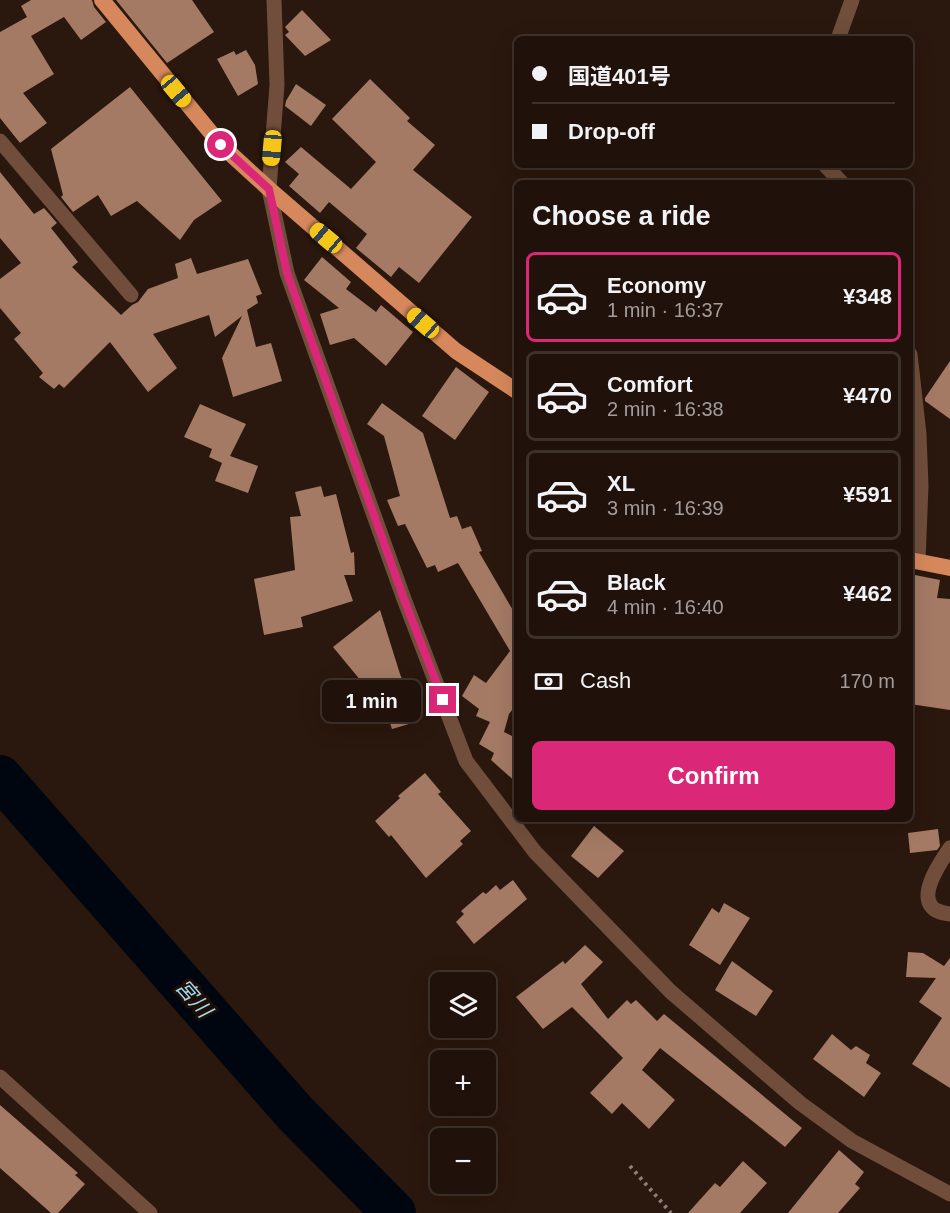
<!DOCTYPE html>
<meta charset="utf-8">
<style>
body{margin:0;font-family:Helvetica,"Noto Sans JP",sans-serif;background:#2d1f18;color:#f1f3f6;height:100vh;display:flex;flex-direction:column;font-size:22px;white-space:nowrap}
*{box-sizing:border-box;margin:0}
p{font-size:20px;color:#a29d9c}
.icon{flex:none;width:33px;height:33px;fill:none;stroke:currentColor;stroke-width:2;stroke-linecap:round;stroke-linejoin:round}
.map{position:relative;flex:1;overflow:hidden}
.side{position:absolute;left:514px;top:180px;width:399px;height:642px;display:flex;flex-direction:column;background:#20110a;border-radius:9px;box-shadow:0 6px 24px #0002,0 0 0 2px #3d312b}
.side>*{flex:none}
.guide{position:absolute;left:514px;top:36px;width:399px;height:132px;border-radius:9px;box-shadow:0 6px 24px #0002,0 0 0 2px #3d312b;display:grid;align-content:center;height:132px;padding:0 18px;background:#20110a}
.fabs{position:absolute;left:430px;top:972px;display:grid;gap:12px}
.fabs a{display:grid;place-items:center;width:66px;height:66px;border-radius:9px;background:#20110a;box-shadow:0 6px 24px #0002,0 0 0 2px #3d312b;font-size:30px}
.end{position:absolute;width:27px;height:27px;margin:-14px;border:8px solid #db2777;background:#fff;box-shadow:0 0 0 3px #fff}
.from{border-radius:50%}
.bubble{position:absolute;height:42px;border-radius:9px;background:#20110a;box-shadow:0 6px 24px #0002,0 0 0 2px #3d312b;font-size:20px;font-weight:800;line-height:42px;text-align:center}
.car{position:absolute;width:18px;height:36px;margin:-18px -9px;border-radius:8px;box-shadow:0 0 4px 2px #0007;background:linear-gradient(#f5c518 24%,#345 0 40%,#f5c518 0 76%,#345 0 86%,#f5c518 0)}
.guide b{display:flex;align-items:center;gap:21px;height:57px;font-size:22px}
.guide b+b{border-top:2px solid #3d312b}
.guide i{width:15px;height:15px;background:#f1f3f6}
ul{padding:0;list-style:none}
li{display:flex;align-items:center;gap:18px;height:90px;margin:0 12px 9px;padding:0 6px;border:3px solid #3d312b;border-radius:9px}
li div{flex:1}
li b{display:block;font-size:22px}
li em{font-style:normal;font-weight:800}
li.selected{border-color:#db2777}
li>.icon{width:54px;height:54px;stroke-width:1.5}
h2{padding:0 18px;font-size:27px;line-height:72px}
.pay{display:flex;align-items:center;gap:15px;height:66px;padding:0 18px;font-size:22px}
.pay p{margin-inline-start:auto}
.cta{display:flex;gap:12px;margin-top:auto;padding:12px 18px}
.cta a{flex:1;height:69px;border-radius:9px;background:#db2777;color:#fff;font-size:24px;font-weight:800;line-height:69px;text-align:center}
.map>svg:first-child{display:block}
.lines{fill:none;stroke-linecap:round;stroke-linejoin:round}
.river{stroke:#00060f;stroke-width:44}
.building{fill:#a47a64}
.path{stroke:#8f7e76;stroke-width:4;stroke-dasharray:3 4.5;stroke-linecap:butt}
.minor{stroke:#704e3b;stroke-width:15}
.tertiary{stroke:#704e3b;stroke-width:15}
.trunk{stroke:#d6885c;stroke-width:16}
.route{stroke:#db2777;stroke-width:8}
.labels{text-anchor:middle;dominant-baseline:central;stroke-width:6;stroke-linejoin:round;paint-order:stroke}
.water-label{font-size:21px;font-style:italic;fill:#9ddbf6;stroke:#200e05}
</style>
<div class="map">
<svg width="950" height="1213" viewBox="0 0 950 1213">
<rect width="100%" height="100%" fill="#2a170d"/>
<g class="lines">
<path class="river" d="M 0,777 L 295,1113 L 394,1213"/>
</g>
<g class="building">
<path d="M 31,0 L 92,0 L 94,7 L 106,22 L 81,40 L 64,17 L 31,36 L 54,74 L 23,93 L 47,123 L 20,143 L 0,118 L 0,32 L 27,17 L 21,6 Z"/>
<path d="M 116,0 L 192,0 L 214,32 L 167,63 Z"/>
<path d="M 302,10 L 331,40 L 305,56 L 285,35 L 289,32 L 285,27 Z"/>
<path d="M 246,50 L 255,65 L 258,84 L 238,96 L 217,59 L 234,51 L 236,55 Z"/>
<path d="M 370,79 L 410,118 L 407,121 L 435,145 L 413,170 L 472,217 L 419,283 L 399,267 L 391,277 L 356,248 L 367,234 L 329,202 L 320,213 L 289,186 L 299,174 L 285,162 L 301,147 L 351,189 L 376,162 L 332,119 Z"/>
<path d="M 296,84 L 326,105 L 311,126 L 285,106 L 286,101 Z"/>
<path d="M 130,87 L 222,201 L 194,220 L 180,240 L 137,201 L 111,216 L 98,195 L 73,212 L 61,197 L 63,195 L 51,149 Z"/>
<path d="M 0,172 L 34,214 L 44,208 L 57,223 L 51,228 L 78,262 L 72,267 L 121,315 L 132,305 L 138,302 L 148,289 L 178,278 L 175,264 L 191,258 L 197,274 L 248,259 L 262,294 L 256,296 L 258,303 L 247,310 L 256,347 L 271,343 L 282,381 L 233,397 L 222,358 L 242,316 L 215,337 L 209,315 L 153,334 L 177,368 L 148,392 L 110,342 L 64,388 L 59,384 L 54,389 L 39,377 L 43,373 L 14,339 L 21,333 L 0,308 L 0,279 L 21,263 L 0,238 Z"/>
<path d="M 322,257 L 351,282 L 346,289 L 376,312 L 381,305 L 413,332 L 386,366 L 354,338 L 330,345 L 320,314 L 339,308 L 304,280 Z"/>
<path d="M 950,361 L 950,419 L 925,401 L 925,398 Z"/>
<path d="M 456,367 L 489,392 L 455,440 L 422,416 Z"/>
<path d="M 382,403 L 423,433 L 450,518 L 457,516 L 462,529 L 471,526 L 482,551 L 479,552 L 518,619 L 518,702 L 509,714 L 504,732 L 518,739 L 518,784 L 491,760 L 494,753 L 479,744 L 490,722 L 476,716 L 479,709 L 462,696 L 474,675 L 486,683 L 510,651 L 458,563 L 438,572 L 435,565 L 427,568 L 405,524 L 398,526 L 387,500 L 400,496 L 384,436 L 367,424 Z"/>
<path d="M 200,404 L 246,424 L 230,456 L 258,466 L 248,493 L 215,481 L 222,463 L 209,457 L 212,449 L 184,437 Z"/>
<path d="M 321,486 L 324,497 L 336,494 L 351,553 L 354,552 L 355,575 L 344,575 L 353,601 L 301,617 L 303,627 L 264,635 L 254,579 L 295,570 L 290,517 L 301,516 L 295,492 Z"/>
<path d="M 910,574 L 940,580 L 937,598 L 950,599 L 950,710 L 910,704 Z"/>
<path d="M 380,610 L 400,674 L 419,721 L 392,729 L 386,711 L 383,713 L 373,682 L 366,687 L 333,647 Z"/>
<path d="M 425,773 L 441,792 L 438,794 L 471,831 L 460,841 L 463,844 L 426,878 L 391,835 L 389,837 L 375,821 L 400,798 L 398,796 Z"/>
<path d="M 594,826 L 624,851 L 598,878 L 571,856 Z"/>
<path d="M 938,829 L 940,846 L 937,850 L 910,853 L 908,833 Z"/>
<path d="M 513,880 L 527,899 L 474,944 L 456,922 L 464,914 L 461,911 L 483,892 L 486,894 L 496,885 L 500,890 Z"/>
<path d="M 724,903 L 750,918 L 720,965 L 689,945 L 712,908 L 719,913 Z"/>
<path d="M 585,945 L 603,962 L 581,984 L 608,1019 L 627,1000 L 631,1004 L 636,1000 L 657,1021 L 664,1014 L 802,1128 L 785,1147 L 660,1048 L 642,1070 L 675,1100 L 649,1129 L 622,1103 L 612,1114 L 590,1093 L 623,1058 L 572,1007 L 543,1029 L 516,997 L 563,961 L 565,964 Z"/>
<path d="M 908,952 L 923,953 L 944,966 L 950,958 L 950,1088 L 912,1064 L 942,1018 L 919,1002 L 936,978 L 906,977 Z"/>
<path d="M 732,961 L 773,991 L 756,1016 L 715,990 Z"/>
<path d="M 832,1034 L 851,1050 L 856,1046 L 870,1055 L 866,1063 L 881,1073 L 864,1097 L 813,1059 Z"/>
<path d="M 0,1105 L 78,1173 L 75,1175 L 85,1184 L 58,1213 L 51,1213 L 0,1168 Z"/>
<path d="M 839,1150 L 864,1172 L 855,1184 L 860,1188 L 838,1213 L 788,1213 Z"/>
<path d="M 743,1161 L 767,1183 L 740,1213 L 688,1213 L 715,1183 L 720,1187 Z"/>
</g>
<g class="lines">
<path class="path" d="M 630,1166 L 671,1213"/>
<g class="minor">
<path d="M 838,39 L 852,0"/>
<path d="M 0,141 L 131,295"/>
<path d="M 825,165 L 842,183"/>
<path d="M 269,189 L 277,85 L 274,0"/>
<path d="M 910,354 L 919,434 L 921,486 L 918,561"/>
<path d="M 950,848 C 941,861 919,893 932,907 C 936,912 944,913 950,914"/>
<path d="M 0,1077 L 150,1213"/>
</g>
<path class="tertiary" d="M 269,189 L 287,273 L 404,599 L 466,761 L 535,852 L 671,992 L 800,1103 L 852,1141 L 950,1194"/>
<g class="trunk">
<path d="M 102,0 L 221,145 L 269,189 L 456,351 L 518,392"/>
<path d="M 910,560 L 950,568"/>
</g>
</g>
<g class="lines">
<path class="route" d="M 221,145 L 269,189 L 287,273 L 404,599 L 443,700"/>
</g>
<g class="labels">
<g class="water-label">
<text transform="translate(194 998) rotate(49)">宮川</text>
</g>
</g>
</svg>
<div class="fabs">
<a><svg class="icon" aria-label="layers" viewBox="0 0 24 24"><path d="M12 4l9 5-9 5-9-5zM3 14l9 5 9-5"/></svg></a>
<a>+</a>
<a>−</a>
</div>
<i class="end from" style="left:221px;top:145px"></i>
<i class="end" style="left:443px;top:700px"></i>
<div class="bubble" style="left:322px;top:680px;width:99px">1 min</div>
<i class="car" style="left:176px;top:91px;rotate:140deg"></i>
<i class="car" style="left:272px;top:148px;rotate:185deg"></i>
<i class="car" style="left:326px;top:238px;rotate:310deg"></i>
<i class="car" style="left:423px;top:323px;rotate:311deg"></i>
<div class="guide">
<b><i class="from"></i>国道401号</b>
<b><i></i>Drop-off</b>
</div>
<section class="side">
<h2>Choose a ride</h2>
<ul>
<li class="selected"><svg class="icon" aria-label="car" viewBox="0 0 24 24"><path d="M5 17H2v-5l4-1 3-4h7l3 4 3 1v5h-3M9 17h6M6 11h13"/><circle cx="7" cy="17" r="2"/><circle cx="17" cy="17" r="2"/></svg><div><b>Economy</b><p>1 min · 16:37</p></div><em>¥348</em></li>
<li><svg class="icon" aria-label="car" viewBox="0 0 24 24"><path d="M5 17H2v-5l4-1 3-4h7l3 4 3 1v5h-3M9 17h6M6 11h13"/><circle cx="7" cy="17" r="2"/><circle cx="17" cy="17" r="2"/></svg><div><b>Comfort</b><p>2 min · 16:38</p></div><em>¥470</em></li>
<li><svg class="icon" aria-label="car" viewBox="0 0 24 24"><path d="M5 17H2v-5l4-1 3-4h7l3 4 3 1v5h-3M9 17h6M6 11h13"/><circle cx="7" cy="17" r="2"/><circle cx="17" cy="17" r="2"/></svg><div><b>XL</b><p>3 min · 16:39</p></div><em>¥591</em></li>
<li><svg class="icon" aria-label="car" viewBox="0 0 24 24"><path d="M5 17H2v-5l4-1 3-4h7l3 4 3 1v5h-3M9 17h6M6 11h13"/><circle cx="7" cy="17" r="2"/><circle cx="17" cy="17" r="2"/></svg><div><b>Black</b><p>4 min · 16:40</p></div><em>¥462</em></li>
</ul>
<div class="pay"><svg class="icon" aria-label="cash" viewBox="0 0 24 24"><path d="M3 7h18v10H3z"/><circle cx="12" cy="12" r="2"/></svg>Cash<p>170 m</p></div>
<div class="cta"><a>Confirm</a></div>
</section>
</div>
